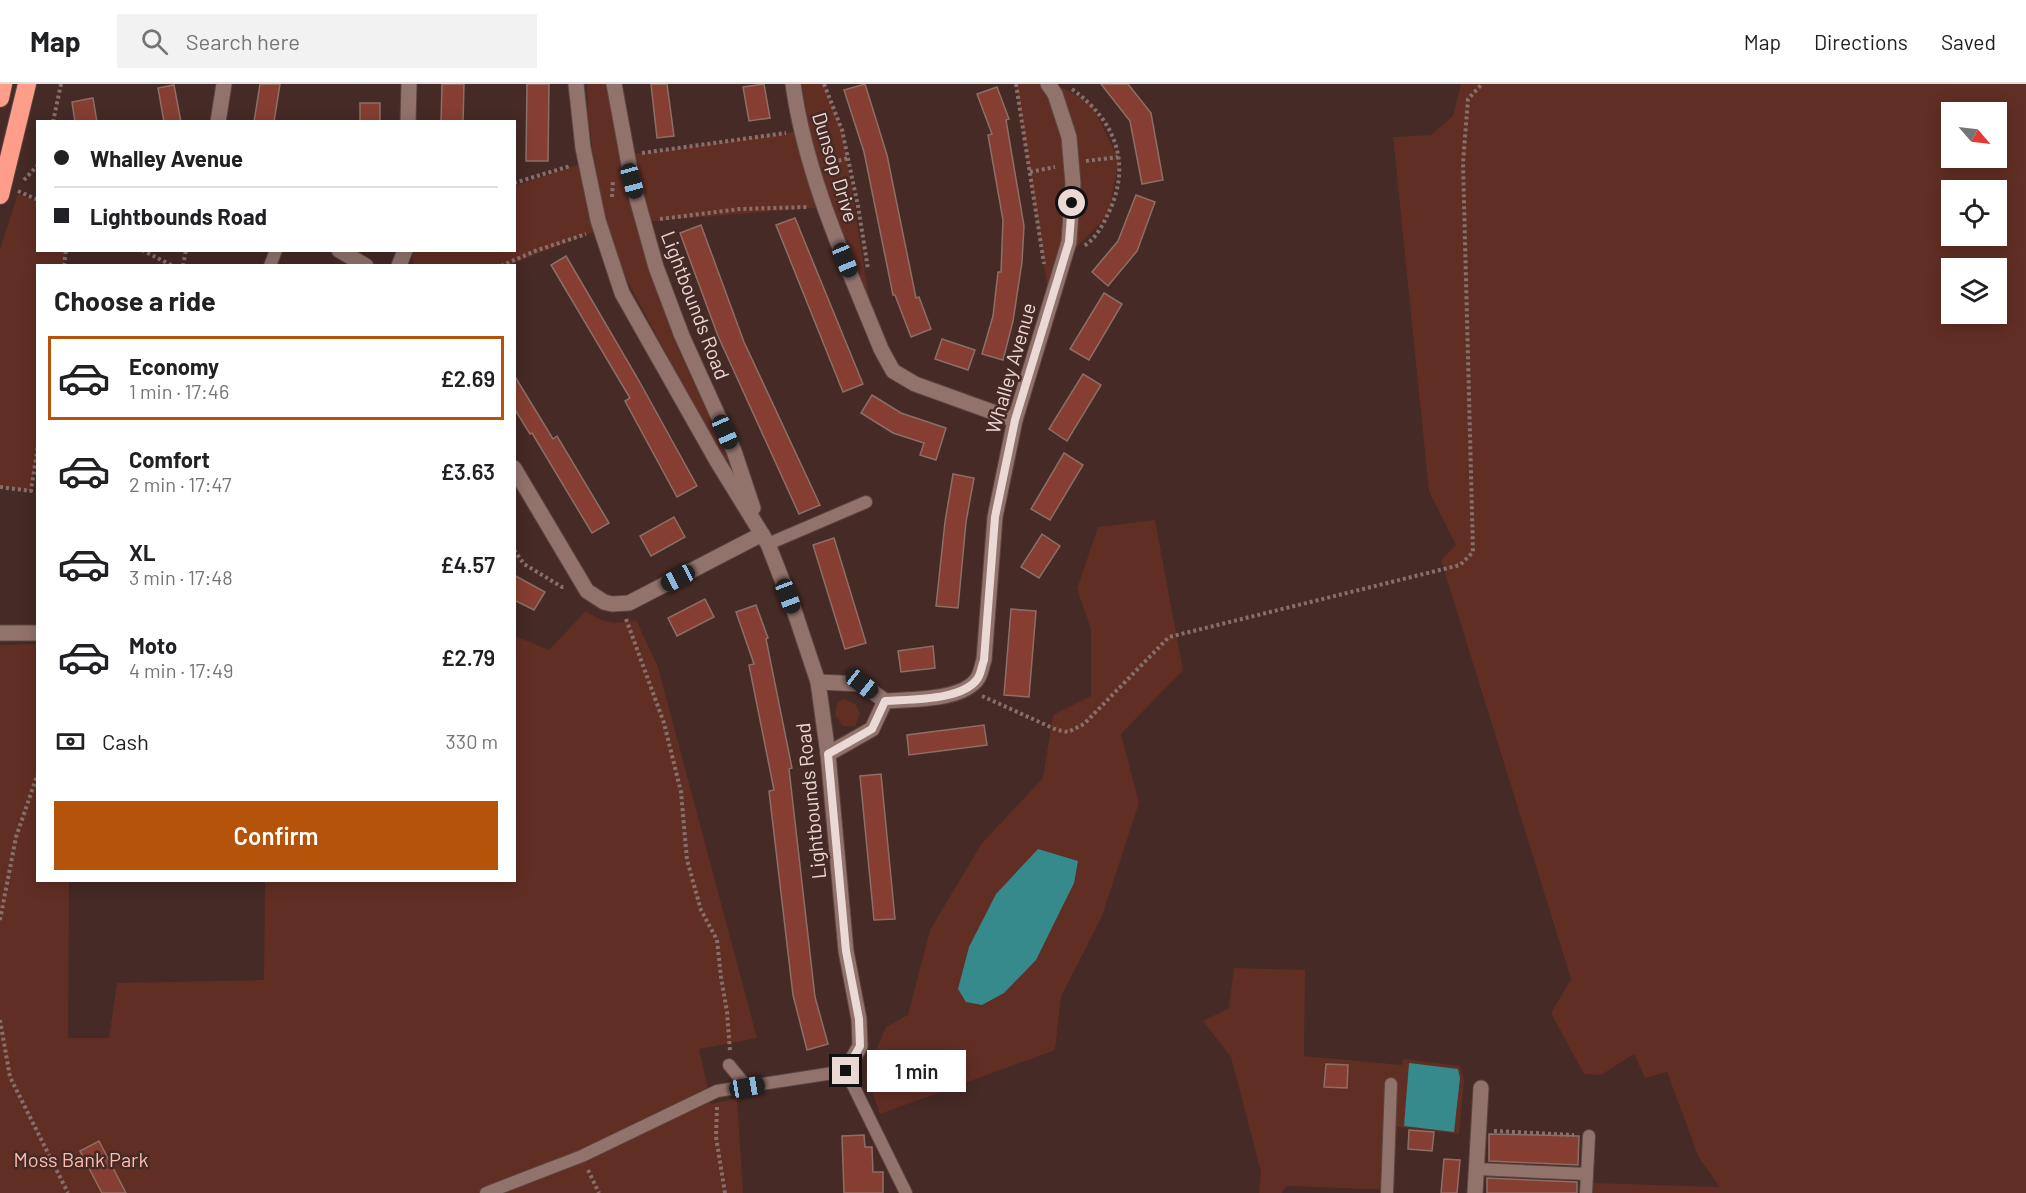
<!DOCTYPE html>
<meta charset="utf-8">
<style>
body{margin:0;font-family:Barlow,sans-serif;background:#f2f2f2;color:#202124;height:100vh;display:flex;flex-direction:column;font-size:22px;white-space:nowrap}
*{box-sizing:border-box;margin:0}
p{font-size:20px;color:#757577}
.icon{flex:none;width:33px;height:33px;fill:none;stroke:currentColor;stroke-width:2;stroke-linecap:round;stroke-linejoin:round}
.map{position:relative;flex:1;overflow:hidden}
.details{position:absolute;left:36px;top:180px;width:480px;height:618px;display:flex;flex-direction:column;background:#fff;border-radius:0px;box-shadow:0 3px 15px #0003}
.details>*{flex:none}
.banner{position:absolute;left:36px;top:36px;width:480px;height:132px;border-radius:0px;box-shadow:0 3px 15px #0003;display:grid;align-content:center;height:132px;padding:0 18px;background:#fff}
.needle{width:39px;rotate:118deg}
.controls{position:absolute;left:1941px;top:18px;display:grid;gap:12px}
.controls a{display:grid;place-items:center;width:66px;height:66px;border-radius:0px;background:#fff;box-shadow:0 3px 15px #0003;font-size:30px}
.end{position:absolute;width:27px;height:27px;margin:-14px;border:8px solid #ebd9d6;background:#111;box-shadow:0 0 0 3px #111}
.from{border-radius:50%}
.bubble{position:absolute;height:42px;border-radius:0px;background:#fff;box-shadow:0 3px 15px #0003;font-size:20px;font-weight:600;line-height:42px;text-align:center}
.car{position:absolute;width:18px;height:36px;margin:-18px -9px;border-radius:8px;box-shadow:0 0 4px 2px #0007;background:linear-gradient(#222 24%,#8ab4d8 0 40%,#222 0 76%,#8ab4d8 0 86%,#222 0)}
.banner b{display:flex;align-items:center;gap:21px;height:57px;font-size:22px}
.banner b+b{border-top:2px solid #e0e0e0}
.banner i{width:15px;height:15px;background:#202124}
ul{padding:0;list-style:none}
li{display:flex;align-items:center;gap:18px;height:84px;margin:0 12px 9px;padding:0 6px;border:3px solid transparent;border-radius:0px}
li div{flex:1}
li b{display:block;font-size:22px}
li em{font-style:normal;font-weight:600}
li.active{border-color:#b45309}
li>.icon{width:54px;height:54px;stroke-width:1.5}
h2{padding:0 18px;font-size:27px;line-height:72px}
.pay{display:flex;align-items:center;gap:15px;height:66px;padding:0 18px;font-size:22px}
.pay p{margin-inline-start:auto}
.action{display:flex;gap:12px;margin-top:auto;padding:12px 18px}
.action a{flex:1;height:69px;border-radius:0px;background:#b45309;color:#fff;font-size:24px;font-weight:600;line-height:69px;text-align:center}
header{display:flex;align-items:center;gap:36px;box-sizing:border-box;height:84px;padding:0 30px;background:#fff;border-bottom:2px solid #e0e0e0}
header strong{font-size:28px}
nav{display:flex;gap:33px;margin-inline-start:auto;font-size:21px}
.search{width:420px;height:54px;background:#f2f2f2;display:flex;align-items:center;gap:15px;box-sizing:border-box;padding:0 21px;border-radius:0px;color:#757577;font-size:22px}
.map>svg:first-child{display:block}
.green{fill:#612e24;fill-rule:evenodd}
.water{fill:#368a8c}
.building{fill:#853e31;stroke:#8d6e67;stroke-width:1.5}
.lines{fill:none;stroke-linecap:round;stroke-linejoin:round}
.lane-casing{stroke:#5c4642;stroke-width:14}
.street-casing{stroke:#5c4642;stroke-width:17}
.highway-casing{stroke:#5c4642;stroke-width:20}
.path{stroke:#87706c;stroke-width:4;stroke-dasharray:3 3;stroke-linecap:butt}
.lane{stroke:#92736c;stroke-width:12}
.street{stroke:#92736c;stroke-width:15}
.highway{stroke:#fe9d89;stroke-width:18}
.route{stroke:#ebd9d6;stroke-width:8}
.labels{text-anchor:middle;dominant-baseline:central;stroke-width:5;stroke-linejoin:round;paint-order:stroke}
.street-label{font-size:20px;fill:#ebd9d6;stroke:#452a25}
.park-label{font-size:20px;fill:#febdb0;stroke:#452a25}
</style>
<header>
<strong>Map</strong>
<div class="search"><svg class="icon" aria-label="search" viewBox="0 0 24 24"><circle cx="10" cy="10" r="6"/><path d="M15 15l6 6"/></svg>Search here</div>
<nav><a>Map</a><a>Directions</a><a>Saved</a></nav>
</header>
<div class="map">
<svg width="2026" height="1109" viewBox="0 0 2026 1109">
<rect width="100%" height="100%" fill="#452a25"/>
<g class="green">
<path d="M 587,0 L 609,0 L 624,99 L 647,179 L 678,265 L 729,375 L 724,378 L 628,198 L 608,149 L 593,70 L 588,30 Z"/>
<path d="M 797,0 L 824,0 L 842,46 L 875,251 L 824,123 L 643,138 L 627,71 L 801,47 Z"/>
<path d="M 1016,0 L 1056,0 L 1092,20 L 1119,77 L 1108,131 L 1064,176 L 1050,221 Z"/>
<path d="M 1461,0 L 2026,0 L 2026,1109 L 1592,1109 L 1593,1099 L 1720,1103 L 1699,1074 L 1667,988 L 1645,994 L 1634,970 L 1601,991 L 1584,990 L 1551,929 L 1571,895 L 1441,476 L 1456,461 L 1429,407 L 1393,53 L 1431,51 L 1453,32 ZM 1952,28 L 1996,28 L 1996,74 L 1952,74 ZM 1952,106 L 1996,106 L 1996,152 L 1952,152 ZM 1952,184 L 1996,184 L 1996,230 L 1952,230 Z"/>
<path d="M 585,78 L 601,145 L 509,181 L 413,181 L 411,167 L 514,166 L 515,102 Z"/>
<path d="M 18,110 L 37,118 L 38,166 L 66,167 L 64,181 L 38,182 L 38,362 L 31,407 L 0,403 L 0,165 Z"/>
<path d="M 1155,436 L 1183,586 L 1121,650 L 1139,719 L 1102,832 L 1061,913 L 1055,966 L 880,1030 L 866,990 L 886,943 L 908,931 L 930,846 L 982,759 L 1043,694 L 1053,631 L 1091,612 L 1091,545 L 1077,505 L 1098,443 Z"/>
<path d="M 586,527 C 606,540 614,541 636,536 L 658,583 L 757,954 L 699,965 L 711,1020 L 737,1014 L 743,1109 L 0,1109 L 0,561 L 37,560 L 38,796 L 69,797 L 68,954 L 109,954 L 117,899 L 264,896 L 265,797 L 514,796 L 515,552 L 549,566 Z"/>
<path d="M 844,615 L 856,621 L 860,630 L 855,642 L 843,642 L 835,631 L 837,619 Z"/>
<path d="M 1234,884 L 1305,886 L 1304,972 L 1402,981 L 1403,975 L 1460,982 L 1464,996 L 1459,1050 L 1397,1043 L 1394,1106 L 1286,1102 L 1282,1109 L 1259,1109 L 1261,1088 L 1231,973 L 1203,937 L 1229,924 Z"/>
</g>
<g class="water">
<path d="M 1038,765 L 1078,777 L 1074,799 L 1036,876 L 1004,909 L 982,921 L 966,918 L 958,905 L 969,863 L 996,810 Z"/>
<path d="M 1409,979 L 1458,985 L 1460,994 L 1454,1048 L 1404,1042 Z"/>
</g>
<g class="building">
<path d="M 260,0 L 280,0 L 274,38 L 254,38 Z"/>
<path d="M 442,0 L 464,0 L 463,38 L 441,38 Z"/>
<path d="M 527,0 L 549,0 L 548,77 L 526,77 Z"/>
<path d="M 651,0 L 667,0 L 674,52 L 657,54 Z"/>
<path d="M 764,0 L 770,34 L 749,37 L 743,3 Z"/>
<path d="M 865,0 L 887,71 L 916,214 L 919,213 L 931,245 L 911,253 L 895,211 L 893,211 L 864,68 L 844,6 Z"/>
<path d="M 1101,0 L 1128,0 L 1151,29 L 1163,96 L 1142,100 L 1130,37 Z"/>
<path d="M 174,1 L 181,38 L 164,38 L 158,4 Z"/>
<path d="M 997,3 L 1009,35 L 1006,36 L 1024,142 L 1022,178 L 1013,237 L 1003,276 L 982,270 L 993,232 L 998,188 L 1001,188 L 1003,136 L 988,51 L 992,50 L 977,10 Z"/>
<path d="M 93,14 L 97,38 L 75,38 L 72,18 Z"/>
<rect x="360" y="19" width="20" height="19"/>
<path d="M 1136,111 L 1155,118 L 1137,167 L 1108,202 L 1092,188 L 1118,157 Z"/>
<path d="M 795,134 L 863,300 L 843,308 L 776,141 Z"/>
<path d="M 701,141 L 744,258 L 820,421 L 799,430 L 718,252 L 680,149 Z"/>
<path d="M 566,172 L 638,295 L 697,402 L 677,413 L 625,317 L 630,314 L 551,181 Z"/>
<path d="M 1104,209 L 1122,220 L 1089,276 L 1070,265 Z"/>
<path d="M 942,255 L 975,266 L 968,286 L 935,275 Z"/>
<path d="M 1083,290 L 1101,301 L 1067,357 L 1049,345 Z"/>
<path d="M 514,291 L 553,355 L 557,352 L 609,439 L 592,449 L 532,349 L 530,350 L 514,324 Z"/>
<path d="M 872,311 L 901,329 L 946,344 L 936,376 L 920,371 L 924,359 L 893,349 L 861,329 Z"/>
<path d="M 1064,369 L 1083,381 L 1050,436 L 1031,425 Z"/>
<path d="M 953,390 L 974,394 L 966,438 L 958,524 L 936,522 L 945,438 Z"/>
<path d="M 674,433 L 685,453 L 651,472 L 640,452 Z"/>
<path d="M 1042,450 L 1060,462 L 1039,494 L 1021,483 Z"/>
<path d="M 834,454 L 866,559 L 845,565 L 813,461 Z"/>
<path d="M 514,491 L 545,508 L 534,526 L 514,516 Z"/>
<path d="M 705,515 L 714,533 L 677,552 L 668,534 Z"/>
<path d="M 756,521 L 768,554 L 766,555 L 792,684 L 789,685 L 815,913 L 828,960 L 807,966 L 793,911 L 769,707 L 774,706 L 749,581 L 754,580 L 736,528 Z"/>
<path d="M 1011,525 L 1036,527 L 1029,613 L 1004,611 Z"/>
<path d="M 933,562 L 935,584 L 901,588 L 898,567 Z"/>
<path d="M 984,641 L 987,661 L 909,671 L 907,651 Z"/>
<path d="M 881,690 L 895,835 L 874,836 L 860,692 Z"/>
<path d="M 1326,980 L 1348,981 L 1347,1004 L 1324,1003 Z"/>
<path d="M 1409,1046 L 1434,1048 L 1432,1067 L 1408,1065 Z"/>
<path d="M 1489,1050 L 1579,1052 L 1578,1079 L 1578,1081 L 1489,1077 Z"/>
<path d="M 864,1051 L 865,1063 L 872,1063 L 873,1088 L 883,1088 L 883,1109 L 844,1109 L 842,1052 Z"/>
<path d="M 99,1057 L 126,1109 L 102,1109 L 80,1067 Z"/>
<path d="M 1444,1075 L 1460,1076 L 1457,1109 L 1441,1109 Z"/>
<path d="M 1487,1094 L 1577,1098 L 1577,1109 L 1487,1109 Z"/>
</g>
<g class="lines">
<g class="lane-casing">
<g id="lane">
<path d="M 270,182 L 276,166"/>
<path d="M 768,460 L 866,418"/>
<path d="M 729,981 L 747,1003"/>
<path d="M 1477,1085 L 1587,1090"/>
<path d="M 486,1109 L 582,1072 L 717,1007 L 846,987 L 906,1109"/>
<path d="M 1387,1109 L 1391,1000"/>
<path d="M 1586,1109 L 1589,1052"/>
</g>
</g>
<g class="street-casing">
<g id="street">
<path d="M 576,0 L 583,64 L 598,136 L 622,209 L 717,377 L 768,460 L 795,529 L 818,598 L 828,670 L 846,867 L 859,935 L 860,962 L 846,987"/>
<path d="M 614,0 L 632,97 L 656,183 L 682,252 L 734,367 L 753,424"/>
<path d="M 793,0 C 806,93 846,178 881,265 L 893,287 L 915,300 L 1015,336"/>
<path d="M 218,38 L 224,0"/>
<path d="M 408,38 L 409,0"/>
<path d="M 339,166 L 366,182"/>
<path d="M 399,182 L 405,166"/>
<path d="M 514,384 L 587,507 L 604,518 L 612,520 L 629,519 L 762,450"/>
<path d="M 0,549 L 38,549"/>
<path d="M 818,598 L 862,600 L 885,617 C 911,615 963,617 978,594 C 981,589 982,581 984,576 L 995,433 L 1015,336 L 1069,158 L 1073,100 L 1069,53 L 1055,10 L 1048,0"/>
<path d="M 828,670 L 872,645 L 885,617"/>
<path d="M 1475,1109 L 1481,1004"/>
</g>
</g>
<g class="highway-casing">
<g id="highway">
<path d="M 0,14 L 3,0"/>
<path d="M 0,111 L 27,0"/>
</g>
</g>
<g class="path">
<path d="M 824,0 L 842,46 L 858,122 L 868,185"/>
<path d="M 1016,0 L 1044,180"/>
<path d="M 1072,5 C 1116,37 1133,81 1107,132 C 1102,143 1095,155 1084,162"/>
<path d="M 53,38 L 61,0"/>
<path d="M 642,69 L 786,49"/>
<path d="M 1086,77 L 1118,73"/>
<path d="M 827,80 L 848,74"/>
<path d="M 1030,88 L 1055,83"/>
<path d="M 24,96 L 38,81"/>
<path d="M 514,99 L 570,82"/>
<path d="M 18,107 L 38,116"/>
<path d="M 612,113 L 613,96"/>
<path d="M 660,135 L 740,125 L 808,123"/>
<path d="M 142,166 L 173,182"/>
<path d="M 64,182 L 66,166"/>
<path d="M 183,182 L 186,166"/>
<path d="M 501,182 L 535,167 L 586,150"/>
<path d="M 0,403 L 31,407 L 38,362"/>
<path d="M 514,466 L 524,480 L 562,503 L 566,503"/>
<path d="M 626,535 L 664,639 L 681,708 L 687,776 L 701,826 L 717,856 L 721,893 L 727,928 L 730,967"/>
<path d="M 982,612 L 1057,646 L 1068,648 L 1084,640 L 1169,553 L 1460,481 L 1473,468 L 1463,79 L 1468,15 L 1482,0"/>
<path d="M 0,836 L 16,753 L 38,689"/>
<path d="M 0,936 L 10,993 L 68,1109"/>
<path d="M 717,1023 L 716,1053 L 725,1109"/>
<path d="M 1494,1047 L 1574,1051"/>
<path d="M 588,1086 L 599,1109"/>
</g>
<use href="#lane" class="lane"/>
<use href="#street" class="street"/>
<use href="#highway" class="highway"/>
</g>
<g class="lines">
<path class="route" d="M 846,987 L 860,962 L 859,935 L 846,867 L 828,670 L 872,645 L 885,617 C 911,615 963,617 978,594 C 981,589 982,581 984,576 L 995,433 L 1015,336 L 1069,158 L 1072,119"/>
</g>
<g class="labels">
<g class="street-label">
<text transform="translate(836 83) rotate(73)">Dunsop Drive</text>
<text transform="translate(696 221) rotate(69)">Lightbounds Road</text>
<text transform="translate(1010 284) rotate(-74)">Whalley Avenue</text>
<text transform="translate(810 717) rotate(-96)">Lightbounds Road</text>
</g>
<g class="park-label">
<text x="81" y="1075">Moss Bank Park</text>
</g>
</g>
</svg>
<div class="controls">
<a><svg class="needle" viewBox="-14 -14 28 28"><path d="M0-13l5 13h-10z" fill="#e53935"/><path d="M0 13l5-13h-10z" fill="#757577"/></svg></a>
<a><svg class="icon" aria-label="locate" viewBox="0 0 24 24"><circle cx="12" cy="12" r="6"/><path d="M12 2v4M12 18v4M2 12h4M18 12h4"/></svg></a>
<a><svg class="icon" aria-label="layers" viewBox="0 0 24 24"><path d="M12 4l9 5-9 5-9-5zM3 14l9 5 9-5"/></svg></a>
</div>
<i class="end from" style="left:1072px;top:119px"></i>
<i class="end" style="left:846px;top:987px"></i>
<div class="bubble" style="left:867px;top:966px;width:99px">1 min</div>
<i class="car" style="left:632px;top:97px;rotate:165deg"></i>
<i class="car" style="left:845px;top:176px;rotate:158deg"></i>
<i class="car" style="left:725px;top:348px;rotate:156deg"></i>
<i class="car" style="left:678px;top:494px;rotate:242deg"></i>
<i class="car" style="left:788px;top:512px;rotate:159deg"></i>
<i class="car" style="left:862px;top:600px;rotate:128deg"></i>
<i class="car" style="left:747px;top:1003px;rotate:80deg"></i>
<div class="banner">
<b><i class="from"></i>Whalley Avenue</b>
<b><i></i>Lightbounds Road</b>
</div>
<section class="details">
<h2>Choose a ride</h2>
<ul>
<li class="active"><svg class="icon" aria-label="car" viewBox="0 0 24 24"><path d="M5 17H2v-5l4-1 3-4h7l3 4 3 1v5h-3M9 17h6M6 11h13"/><circle cx="7" cy="17" r="2"/><circle cx="17" cy="17" r="2"/></svg><div><b>Economy</b><p>1 min · 17:46</p></div><em>£2.69</em></li>
<li><svg class="icon" aria-label="car" viewBox="0 0 24 24"><path d="M5 17H2v-5l4-1 3-4h7l3 4 3 1v5h-3M9 17h6M6 11h13"/><circle cx="7" cy="17" r="2"/><circle cx="17" cy="17" r="2"/></svg><div><b>Comfort</b><p>2 min · 17:47</p></div><em>£3.63</em></li>
<li><svg class="icon" aria-label="car" viewBox="0 0 24 24"><path d="M5 17H2v-5l4-1 3-4h7l3 4 3 1v5h-3M9 17h6M6 11h13"/><circle cx="7" cy="17" r="2"/><circle cx="17" cy="17" r="2"/></svg><div><b>XL</b><p>3 min · 17:48</p></div><em>£4.57</em></li>
<li><svg class="icon" aria-label="car" viewBox="0 0 24 24"><path d="M5 17H2v-5l4-1 3-4h7l3 4 3 1v5h-3M9 17h6M6 11h13"/><circle cx="7" cy="17" r="2"/><circle cx="17" cy="17" r="2"/></svg><div><b>Moto</b><p>4 min · 17:49</p></div><em>£2.79</em></li>
</ul>
<div class="pay"><svg class="icon" aria-label="cash" viewBox="0 0 24 24"><path d="M3 7h18v10H3z"/><circle cx="12" cy="12" r="2"/></svg>Cash<p>330 m</p></div>
<div class="action"><a>Confirm</a></div>
</section>
</div>
